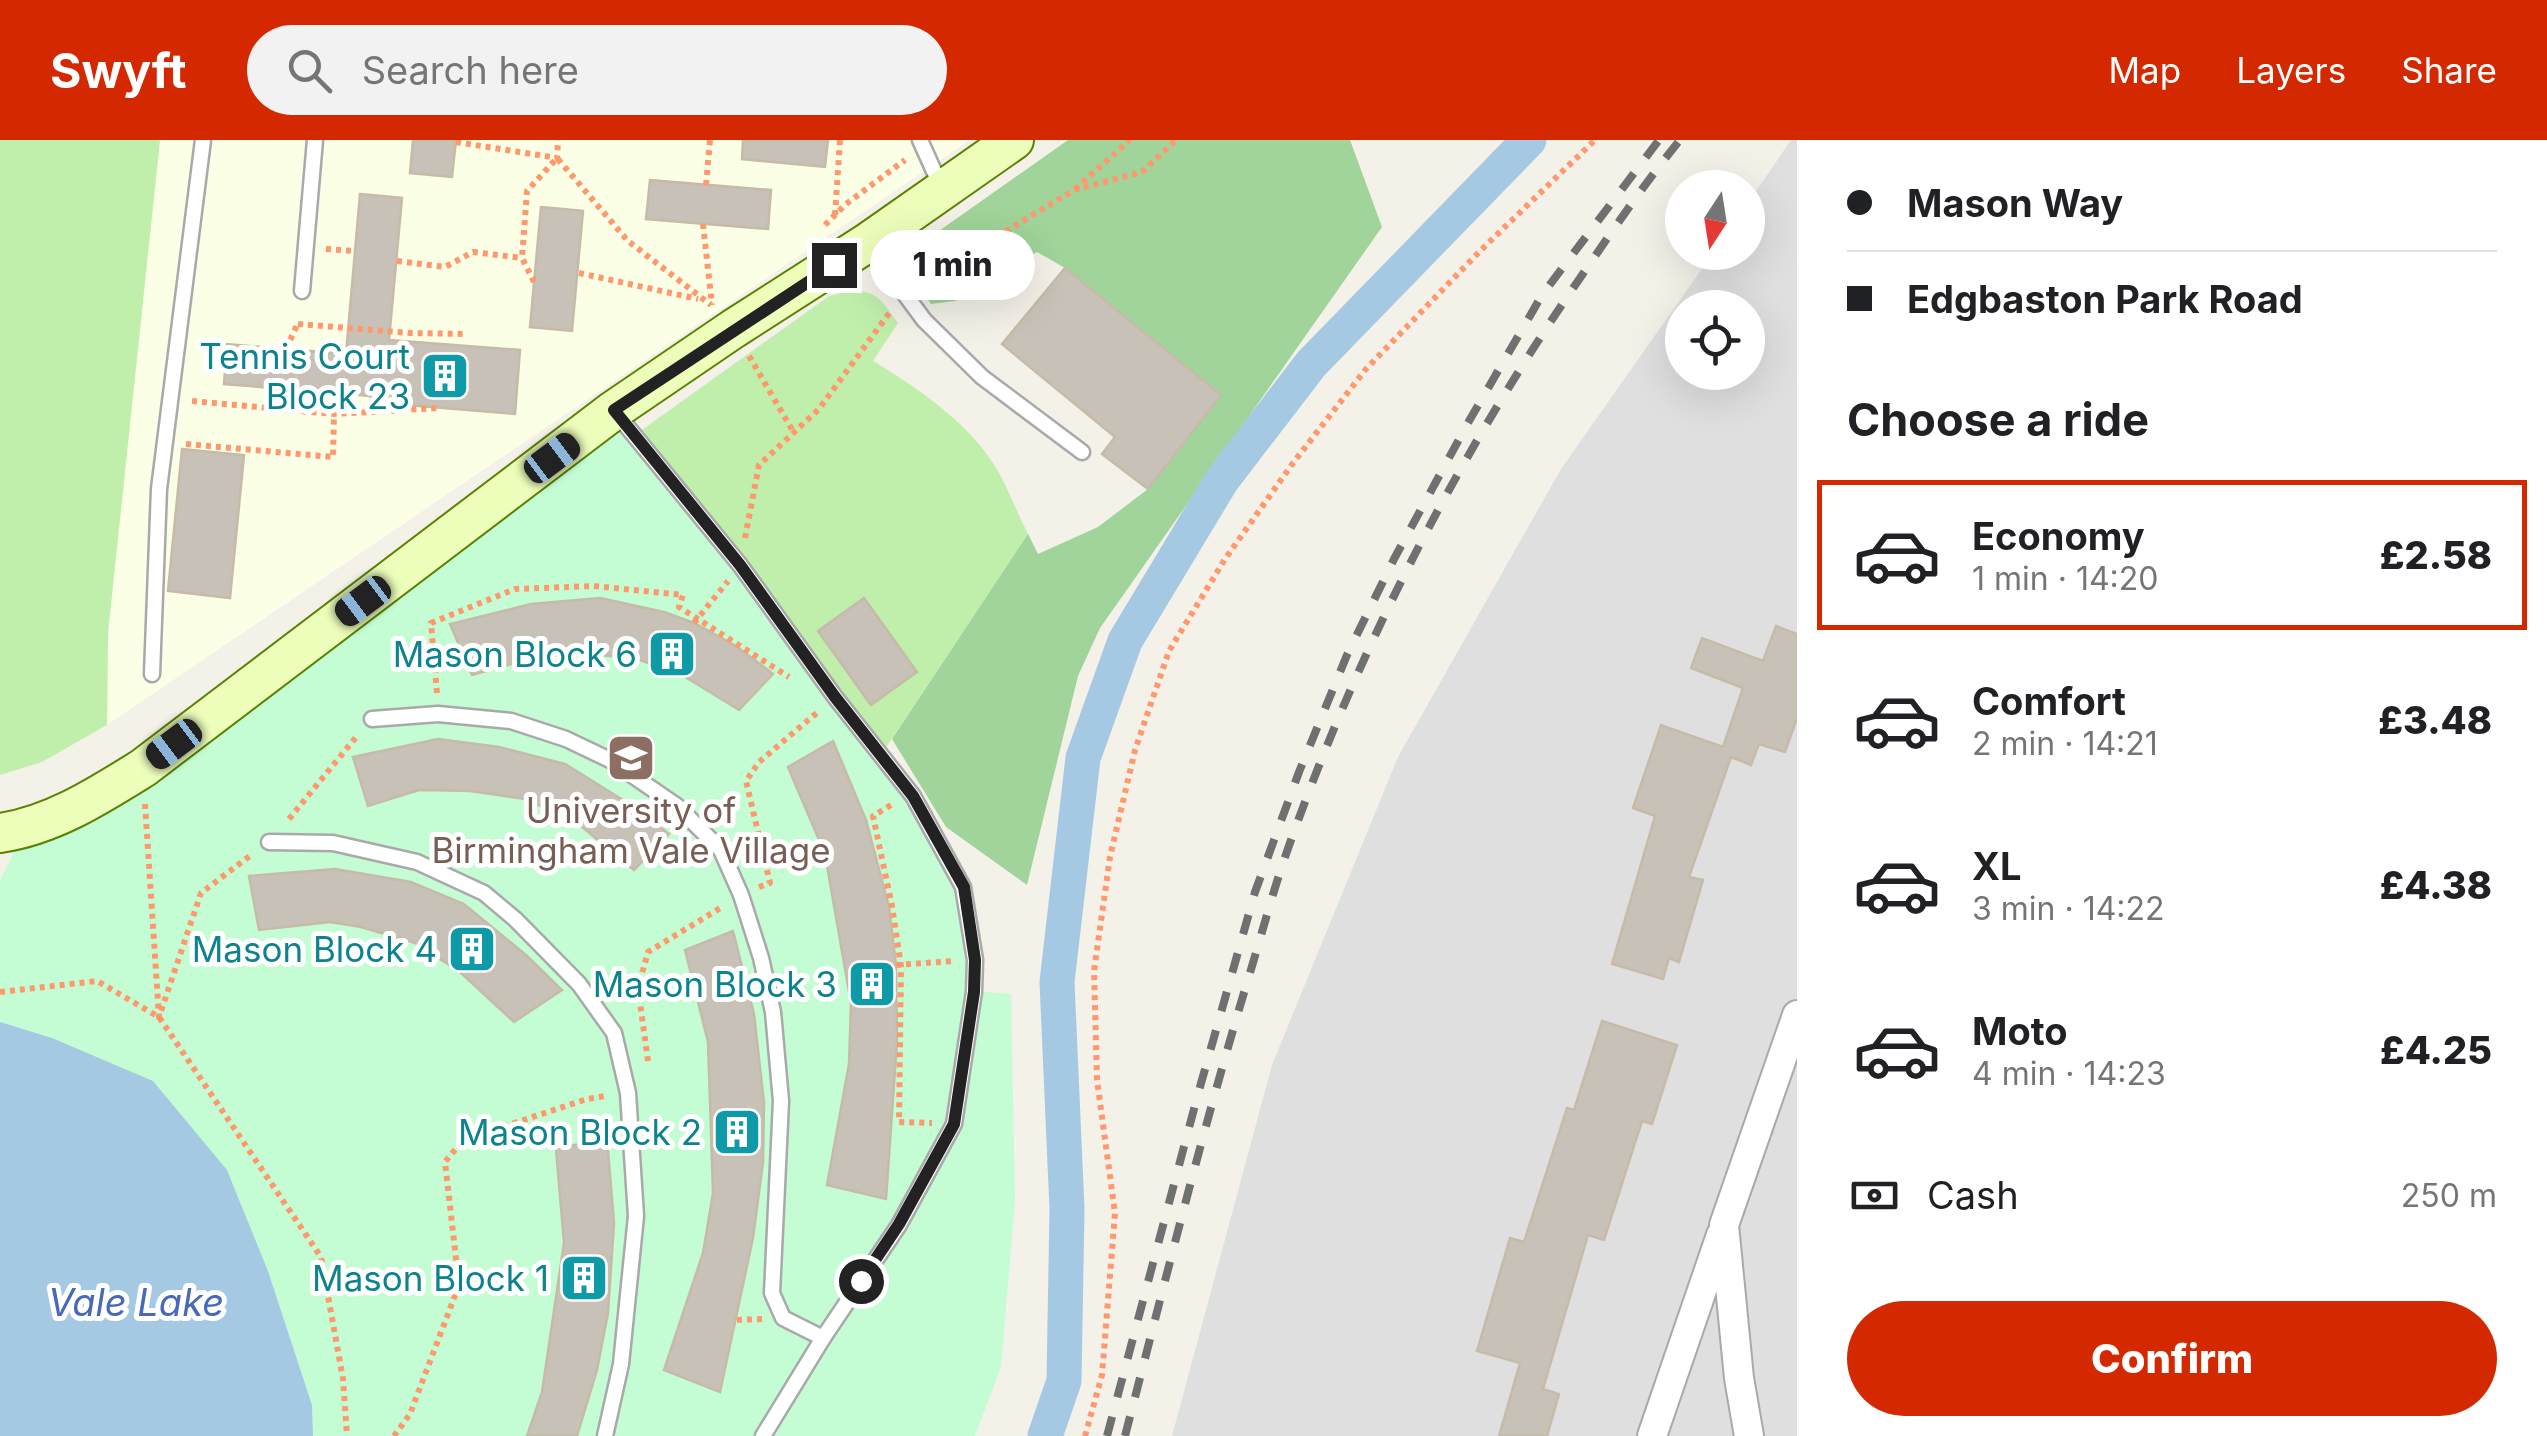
<!DOCTYPE html>
<meta charset="utf-8">
<style>
body{margin:0;font-family:Inter,sans-serif;background:#f2f2f2;color:#202124;height:100vh;display:flex;flex-direction:column;font-size:38px;white-space:nowrap}
*{box-sizing:border-box;margin:0}
p{font-size:32px;color:#757577}
.icon{flex:none;width:55px;height:55px;fill:none;stroke:currentColor;stroke-width:2;stroke-linecap:round;stroke-linejoin:round}
.map{position:relative;flex:1;overflow:hidden}
.side{display:flex;flex-direction:column;background:#fff;width:750px}
.side>*{flex:none}
.banner{display:grid;align-content:center;height:220px;padding:0 50px;background:#fff}
.needle{width:65px;rotate:192deg}
.tools{position:absolute;left:1665px;top:30px;display:grid;gap:20px}
.tools a{display:grid;place-items:center;width:100px;height:100px;border-radius:50%;background:#fff;box-shadow:0 10px 40px #0002;font-size:50px}
.end{position:absolute;width:45px;height:45px;margin:-22px;border:12px solid #222;background:#fff;box-shadow:0 0 0 5px #fff}
.from{border-radius:50%}
.bubble{position:absolute;height:70px;border-radius:35px;background:#fff;box-shadow:0 10px 40px #0002;font-size:32px;font-weight:800;line-height:70px;text-align:center}
.car{position:absolute;width:30px;height:60px;margin:-30px -15px;border-radius:12px;box-shadow:0 0 8px 2px #0007;background:linear-gradient(#222 24%,#8ab4d8 0 40%,#222 0 76%,#8ab4d8 0 86%,#222 0)}
.banner b{display:flex;align-items:center;gap:35px;height:95px;font-size:38px}
.banner b+b{border-top:2px solid #e0e0e0}
.banner i{width:25px;height:25px;background:#202124}
ul{padding:0;list-style:none}
li{display:flex;align-items:center;gap:30px;height:150px;margin:0 20px 15px;padding:0 30px;border:5px solid transparent;border-radius:0px}
li div{flex:1}
li b{display:block;font-size:38px}
li em{font-style:normal;font-weight:800}
li.active{border-color:#d42900}
li>.icon{width:90px;height:90px;stroke-width:1.5}
h2{padding:0 50px;font-size:45px;line-height:120px}
.pay{display:flex;align-items:center;gap:25px;height:110px;padding:0 50px;font-size:38px}
.pay p{margin-inline-start:auto}
.action{display:flex;gap:20px;margin-top:auto;padding:20px 50px}
.action a{flex:1;height:115px;border-radius:60px;background:#d42900;color:#fff;font-size:40px;font-weight:800;line-height:115px;text-align:center}
header{display:flex;align-items:center;gap:60px;box-sizing:border-box;height:140px;padding:0 50px;background:#d42900;color:#fff}
header strong{font-size:48px}
nav{display:flex;gap:55px;margin-inline-start:auto;font-size:35px}
.search{width:700px;height:90px;background:#f2f2f2;display:flex;align-items:center;gap:25px;box-sizing:border-box;padding:0 35px;border-radius:55px;color:#757577;font-size:38px}
main{display:flex;flex:1;min-height:0}
.map>svg:first-child{display:block}
.residential{fill:#e0dfdf;fill-rule:evenodd}
.education{fill:#faffe5}
.grass{fill:#c0efac}
.forest{fill:#a0d49a}
.park{fill:#c4fdd4}
.water{fill:#a6c9e3}
.lines{fill:none;stroke-linecap:round;stroke-linejoin:round}
.canal{stroke:#a6c9e3;stroke-width:35}
.building{fill:#c8c1b7;stroke:#c6bba9;stroke-width:2.5}
.lane-casing{stroke:#a9a9a9;stroke-width:19}
.street-casing{stroke:#a9a9a9;stroke-width:32}
.secondary-casing{stroke:#5a8200;stroke-width:42}
.path{stroke:#ff986d;stroke-width:6;stroke-dasharray:5 5;stroke-linecap:butt}
.lane{stroke:#fff;stroke-width:14}
.street{stroke:#fff;stroke-width:28}
.secondary{stroke:#edfebb;stroke-width:38}
.rail{stroke:#707070;stroke-width:8;stroke-dasharray:20 20;stroke-linecap:butt}
.route{stroke:#222;stroke-width:12}
.labels{text-anchor:middle;dominant-baseline:central;stroke-width:10;stroke-linejoin:round;paint-order:stroke}
.culture-label{font-size:35px;fill:#0d838f;stroke:#fff;text-anchor:end}
.education-label{font-size:35px;fill:#785e54;stroke:#fff}
.water-label{font-size:38px;font-style:italic;fill:#4669ba;stroke:#fff}
</style>
<header>
<strong>Swyft</strong>
<div class="search"><svg class="icon" aria-label="search" viewBox="0 0 24 24"><circle cx="10" cy="10" r="6"/><path d="M15 15l6 6"/></svg>Search here</div>
<nav><a>Map</a><a>Layers</a><a>Share</a></nav>
</header>
<main>
<div class="map">
<svg width="1797" height="1296" viewBox="0 0 1797 1296">
<rect width="100%" height="100%" fill="#f3f1e8"/>
<path class="residential" d="M 1791,0 L 1797,0 L 1797,1296 L 1172,1296 L 1272,925 L 1398,617 L 1561,329 L 1713,113 L 1748,112 L 1748,63 ZM 1682,168 L 1748,168 L 1748,232 L 1682,232 Z"/>
<path class="education" d="M 160,0 L 970,0 L 107,585 L 108,493 Z"/>
<g class="grass">
<path d="M 0,0 L 160,0 L 108,493 L 107,585 L 42,622 L 0,635 Z"/>
<path d="M 853,150 C 880,152 883,163 898,183 L 873,221 C 915,246 966,281 993,323 C 1007,344 1016,371 1028,394 L 881,615 L 639,292 L 829,156 Z"/>
</g>
<path class="forest" d="M 1068,0 L 1350,0 L 1382,87 L 1100,488 L 1078,536 L 1027,745 L 946,687 L 892,599 L 1028,394 L 1038,414 L 1098,387 L 1148,349 L 1221,255 L 1065,128 L 1037,112 L 955,161 L 931,164 L 909,135 L 909,112 Z"/>
<path class="park" d="M 614,270 L 913,656 L 963,747 L 974,851 L 1011,854 L 1015,1061 L 1001,1227 L 975,1296 L 313,1296 L 312,1265 L 268,1131 L 227,1030 L 52,898 L 0,882 L 0,740 L 26,689 Z"/>
<path class="water" d="M 0,882 L 52,898 L 153,941 L 227,1030 L 268,1131 L 312,1265 L 313,1296 L 0,1296 Z"/>
<g class="lines">
<path class="canal" d="M 1045,1296 L 1064,1241 L 1067,1069 L 1057,842 L 1083,618 L 1125,501 L 1222,340 L 1311,224 L 1529,0"/>
</g>
<g class="building">
<path d="M 413,0 L 456,0 L 452,37 L 410,33 Z"/>
<path d="M 743,0 L 828,0 L 825,27 L 742,19 Z"/>
<path d="M 650,40 L 771,50 L 768,89 L 646,79 Z"/>
<path d="M 360,54 L 402,58 L 389,200 L 520,210 L 515,274 L 371,262 L 371,256 L 224,244 L 227,204 L 346,214 Z"/>
<path d="M 541,67 L 583,71 L 572,191 L 530,187 Z"/>
<path d="M 1065,128 L 1221,255 L 1148,349 L 1102,314 L 1115,297 L 1002,204 Z"/>
<path d="M 182,309 L 244,315 L 230,458 L 168,451 Z"/>
<path d="M 600,458 L 664,472 L 694,483 L 736,506 L 773,534 L 739,570 L 677,532 L 636,519 L 592,514 L 537,517 L 472,535 L 450,484 L 531,464 Z"/>
<path d="M 864,458 L 917,532 L 871,565 L 818,491 Z"/>
<path d="M 1776,486 L 1797,494 L 1797,578 L 1785,612 L 1759,604 L 1751,625 L 1731,617 L 1689,737 L 1703,740 L 1679,822 L 1669,818 L 1663,839 L 1612,824 L 1655,676 L 1633,668 L 1661,585 L 1723,607 L 1743,548 L 1691,528 L 1702,498 L 1763,521 Z"/>
<path d="M 438,599 L 499,607 L 565,624 L 631,665 L 669,694 L 634,730 L 575,681 L 525,659 L 470,651 L 419,650 L 368,666 L 353,617 Z"/>
<path d="M 833,601 L 866,680 L 889,767 L 896,825 L 897,902 L 886,1059 L 827,1045 L 849,924 L 851,863 L 825,714 L 788,627 Z"/>
<path d="M 335,729 L 411,742 L 464,764 L 526,815 L 562,850 L 514,882 L 460,832 L 415,803 L 361,787 L 330,782 L 259,790 L 249,736 Z"/>
<path d="M 733,791 L 754,874 L 764,963 L 763,1022 L 753,1098 L 720,1252 L 664,1230 L 703,1113 L 713,1053 L 708,902 L 685,810 Z"/>
<path d="M 1602,881 L 1677,905 L 1652,984 L 1642,981 L 1604,1100 L 1588,1095 L 1543,1249 L 1559,1254 L 1547,1296 L 1499,1296 L 1520,1223 L 1477,1211 L 1510,1098 L 1524,1102 L 1567,968 L 1574,970 Z"/>
<path d="M 607,998 L 614,1083 L 608,1173 L 597,1230 L 577,1296 L 527,1296 L 542,1252 L 564,1103 L 556,1009 Z"/>
</g>
<g class="lines">
<g class="lane-casing">
<g id="lane">
<path d="M 920,0 L 942,49"/>
<path d="M 868,104 L 924,180 L 982,237 L 1082,312"/>
<path d="M 302,151 L 315,0"/>
<path d="M 616,273 L 740,425 L 835,557 L 913,656 L 963,747 L 975,820 L 974,852 L 954,984 L 899,1085 L 823,1198 L 763,1296"/>
<path d="M 152,534 L 159,349 L 203,0"/>
<path d="M 372,579 L 438,574 L 511,581 L 566,599 L 610,620 L 677,666 L 721,710 L 741,755 L 761,818 L 773,872 L 781,961 L 772,1153 L 783,1178 L 823,1198"/>
<path d="M 269,702 L 333,703 L 417,722 L 484,753 L 515,779 L 579,844 L 614,893 L 628,953 L 636,1076 L 621,1224 L 605,1296"/>
</g>
</g>
<g class="street-casing">
<g id="street">
<path d="M 1652,1296 L 1721,1095"/>
<path d="M 1749,1296 L 1739,1238 L 1724,1085 L 1797,875"/>
</g>
</g>
<g class="secondary-casing">
<path id="secondary" d="M 0,693 C 53,685 98,656 143,628 L 614,270 L 733,189 L 867,103 L 1014,0"/>
</g>
<g class="path">
<path d="M 456,2 L 557,18 L 558,0"/>
<path d="M 706,45 L 710,0"/>
<path d="M 1075,49 L 1130,0"/>
<path d="M 835,75 L 840,0"/>
<path d="M 703,84 L 712,165"/>
<path d="M 825,85 L 846,64 L 905,20"/>
<path d="M 326,109 L 354,111"/>
<path d="M 397,121 L 445,127 L 473,112 L 522,118"/>
<path d="M 579,133 L 698,159"/>
<path d="M 534,142 L 522,118 L 527,51 L 557,18 L 628,101 L 711,165"/>
<path d="M 920,143 L 1074,50 L 1142,32 L 1176,0"/>
<path d="M 298,184 L 410,193 L 466,194"/>
<path d="M 286,209 L 298,183"/>
<path d="M 749,216 L 794,293"/>
<path d="M 192,261 L 334,274 L 438,268"/>
<path d="M 186,304 L 333,317 L 334,274"/>
<path d="M 745,398 L 759,325 L 819,269 L 890,172"/>
<path d="M 694,483 L 728,441"/>
<path d="M 437,553 L 431,483 L 515,449 L 594,446 L 683,455 L 679,467 L 789,537"/>
<path d="M 145,664 L 159,877 L 201,753 L 251,715"/>
<path d="M 891,665 L 873,676 L 892,766 L 901,826 L 899,982 L 932,983"/>
<path d="M 289,679 L 357,596"/>
<path d="M 759,747 L 770,743 L 746,641 L 759,622 L 819,571"/>
<path d="M 896,825 L 954,821"/>
<path d="M 0,852 L 97,841 L 159,877 L 321,1117 L 343,1239 L 347,1296"/>
<path d="M 648,921 L 638,848 L 648,812 L 722,767"/>
<path d="M 737,1180 L 762,1179"/>
<path d="M 394,1296 L 410,1274 L 459,1145 L 445,1022 L 463,1000 L 587,959 L 605,956"/>
<path d="M 1085,1296 L 1102,1235 L 1115,1073 L 1097,940 L 1094,831 L 1110,717 L 1135,610 L 1169,511 L 1225,419 L 1293,323 L 1366,229 L 1481,110 L 1595,0"/>
</g>
<use href="#lane" class="lane"/>
<use href="#street" class="street"/>
<use href="#secondary" class="secondary"/>
<g class="rail">
<path d="M 1107,1296 L 1198,954 L 1255,752 L 1299,632 L 1347,515 L 1394,419 L 1469,281 L 1542,155 L 1659,0"/>
<path d="M 1125,1296 C 1165,1142 1203,988 1249,836 C 1261,797 1271,758 1284,720 C 1355,515 1455,320 1578,141 C 1611,93 1643,45 1680,0"/>
</g>
</g>
<g class="lines">
<path class="route" d="M 834,125 L 614,270 L 740,425 L 835,557 L 913,656 L 964,747 L 975,820 L 974,852 L 954,984 L 899,1084 L 861,1141"/>
</g>
<defs>
<g id="building-square" transform="scale(2.5)"><rect x="-9" y="-9" width="18" height="18" rx="4" fill="#0f9aa8" stroke="#fff"/><path d="M-4-6H4V6H1V3H-1V6H-4ZM-2.5-4.3h1.7v1.8h-1.7ZM.8-4.3h1.7v1.8H.8ZM-2.5-1h1.7V.8h-1.7ZM.8-1h1.7V.8H.8Z" fill="#fff"/></g>
<g id="university-square" transform="scale(2.5)"><rect x="-9" y="-9" width="18" height="18" rx="4" fill="#8d6e63" stroke="#fff"/><path d="M0-5L7-2L0 1L-7-2ZM-4 1L0 2.5L4 1V4Q0 6-4 4Z" fill="#fff"/></g>
</defs>
<g fill-rule="evenodd">
<use href="#building-square" x="445" y="236"/>
<use href="#building-square" x="672" y="514"/>
<use href="#university-square" x="631" y="618"/>
<use href="#building-square" x="472" y="809"/>
<use href="#building-square" x="872" y="844"/>
<use href="#building-square" x="737" y="992"/>
<use href="#building-square" x="584" y="1138"/>
</g>
<g class="labels">
<g class="culture-label">
<text x="410" y="216">Tennis Court<tspan x="410" dy="40">Block 23</tspan></text>
<text x="637" y="514">Mason Block 6</text>
<text x="437" y="809">Mason Block 4</text>
<text x="837" y="844">Mason Block 3</text>
<text x="702" y="992">Mason Block 2</text>
<text x="549" y="1138">Mason Block 1</text>
</g>
<g class="education-label">
<text x="631" y="670">University of<tspan x="631" dy="40">Birmingham Vale Village</tspan></text>
</g>
<g class="water-label">
<text x="136" y="1162">Vale Lake</text>
</g>
</g>
</svg>
<div class="tools">
<a><svg class="needle" viewBox="-14 -14 28 28"><path d="M0-13l5 13h-10z" fill="#e53935"/><path d="M0 13l5-13h-10z" fill="#757577"/></svg></a>
<a><svg class="icon" aria-label="locate" viewBox="0 0 24 24"><circle cx="12" cy="12" r="6"/><path d="M12 2v4M12 18v4M2 12h4M18 12h4"/></svg></a>
</div>
<i class="end from" style="left:861px;top:1141px"></i>
<i class="end" style="left:834px;top:125px"></i>
<div class="bubble" style="left:870px;top:90px;width:165px">1 min</div>
<i class="car" style="left:552px;top:318px;rotate:53deg"></i>
<i class="car" style="left:363px;top:461px;rotate:233deg"></i>
<i class="car" style="left:174px;top:604px;rotate:233deg"></i>
</div>
<section class="side">
<div class="banner">
<b><i class="from"></i>Mason Way</b>
<b><i></i>Edgbaston Park Road</b>
</div>
<h2>Choose a ride</h2>
<ul>
<li class="active"><svg class="icon" aria-label="car" viewBox="0 0 24 24"><path d="M5 17H2v-5l4-1 3-4h7l3 4 3 1v5h-3M9 17h6M6 11h13"/><circle cx="7" cy="17" r="2"/><circle cx="17" cy="17" r="2"/></svg><div><b>Economy</b><p>1 min · 14:20</p></div><em>£2.58</em></li>
<li><svg class="icon" aria-label="car" viewBox="0 0 24 24"><path d="M5 17H2v-5l4-1 3-4h7l3 4 3 1v5h-3M9 17h6M6 11h13"/><circle cx="7" cy="17" r="2"/><circle cx="17" cy="17" r="2"/></svg><div><b>Comfort</b><p>2 min · 14:21</p></div><em>£3.48</em></li>
<li><svg class="icon" aria-label="car" viewBox="0 0 24 24"><path d="M5 17H2v-5l4-1 3-4h7l3 4 3 1v5h-3M9 17h6M6 11h13"/><circle cx="7" cy="17" r="2"/><circle cx="17" cy="17" r="2"/></svg><div><b>XL</b><p>3 min · 14:22</p></div><em>£4.38</em></li>
<li><svg class="icon" aria-label="car" viewBox="0 0 24 24"><path d="M5 17H2v-5l4-1 3-4h7l3 4 3 1v5h-3M9 17h6M6 11h13"/><circle cx="7" cy="17" r="2"/><circle cx="17" cy="17" r="2"/></svg><div><b>Moto</b><p>4 min · 14:23</p></div><em>£4.25</em></li>
</ul>
<div class="pay"><svg class="icon" aria-label="cash" viewBox="0 0 24 24"><path d="M3 7h18v10H3z"/><circle cx="12" cy="12" r="2"/></svg>Cash<p>250 m</p></div>
<div class="action"><a>Confirm</a></div>
</section>
</main>
